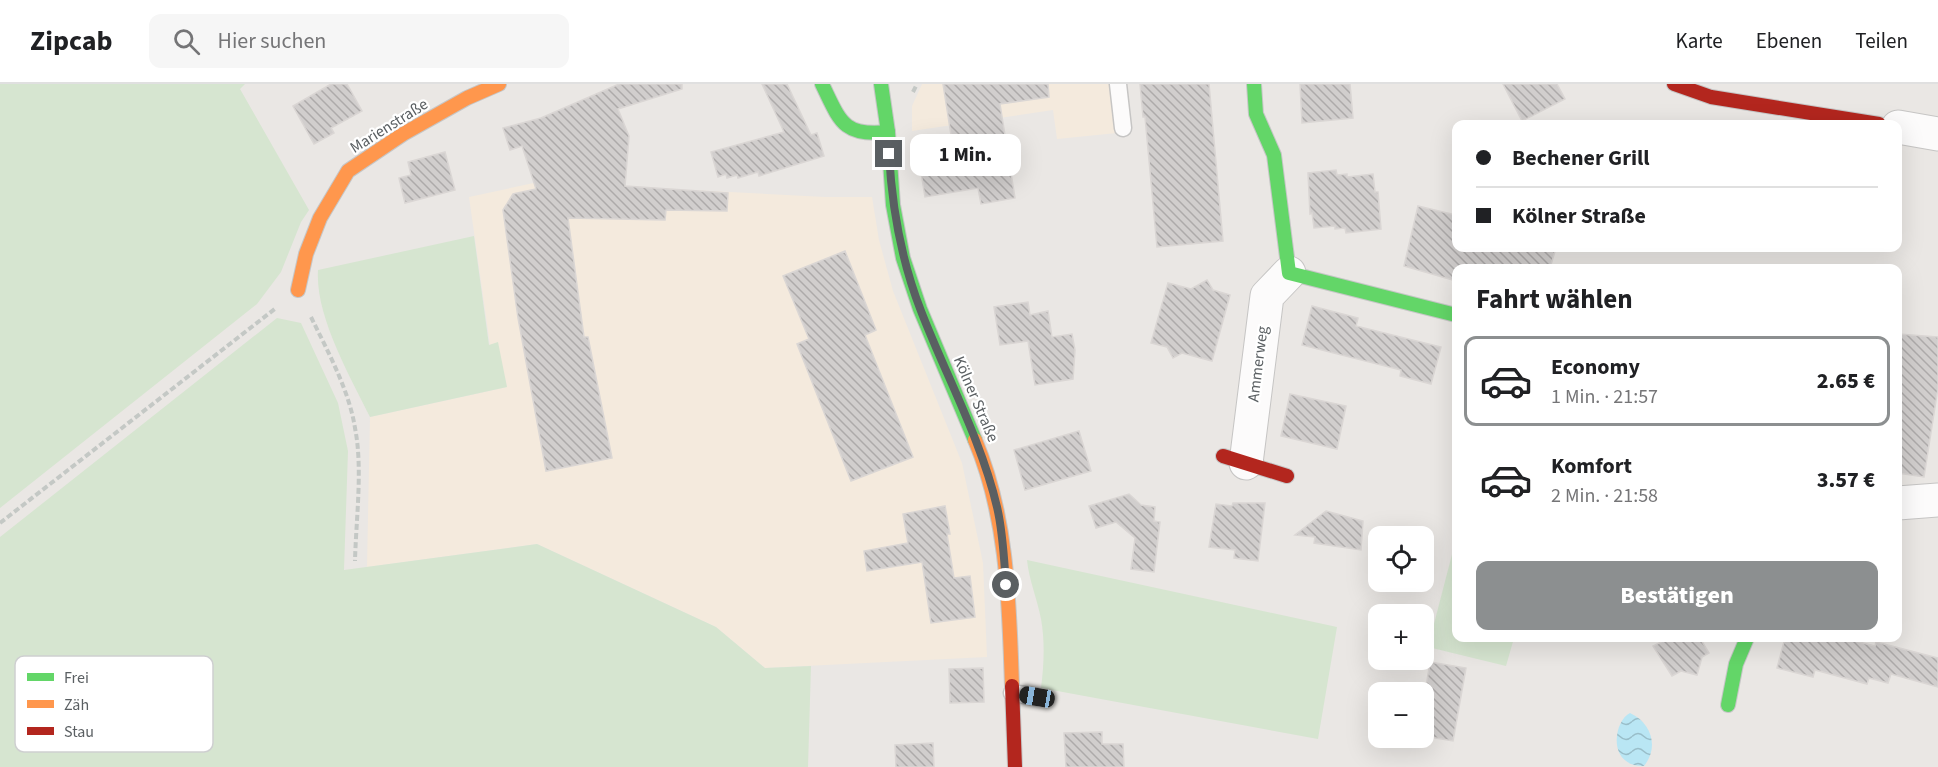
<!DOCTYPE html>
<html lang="de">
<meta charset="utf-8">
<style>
body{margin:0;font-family:"Source Sans 3",sans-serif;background:#f6f6f6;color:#202124;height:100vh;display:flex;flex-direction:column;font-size:22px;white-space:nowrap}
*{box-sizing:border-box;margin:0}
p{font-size:20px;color:#757577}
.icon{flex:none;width:33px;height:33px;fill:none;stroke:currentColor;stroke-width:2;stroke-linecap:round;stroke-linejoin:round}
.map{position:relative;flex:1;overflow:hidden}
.sheet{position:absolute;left:1452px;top:180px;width:450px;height:378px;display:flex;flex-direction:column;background:#fff;border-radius:12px;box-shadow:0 6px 24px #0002}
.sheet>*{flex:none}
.guide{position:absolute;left:1452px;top:36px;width:450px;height:132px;border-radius:12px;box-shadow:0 6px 24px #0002;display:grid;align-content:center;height:132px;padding:0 24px;background:#fff}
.fabs{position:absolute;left:1368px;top:442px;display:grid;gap:12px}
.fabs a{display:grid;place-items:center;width:66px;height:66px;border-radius:12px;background:#fff;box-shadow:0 6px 24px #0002;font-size:30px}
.end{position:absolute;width:27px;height:27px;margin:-14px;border:8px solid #5a5f62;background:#fff;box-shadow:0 0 0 3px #fff}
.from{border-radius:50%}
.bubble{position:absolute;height:42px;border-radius:12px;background:#fff;box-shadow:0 6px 24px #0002;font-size:20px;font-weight:800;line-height:42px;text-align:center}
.car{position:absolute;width:18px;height:36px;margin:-18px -9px;border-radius:8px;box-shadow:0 0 4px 2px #0007;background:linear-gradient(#222 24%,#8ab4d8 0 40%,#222 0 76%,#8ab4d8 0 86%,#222 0)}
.guide b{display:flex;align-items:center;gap:21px;height:57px;font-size:22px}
.guide b+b{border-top:2px solid #e0e0e0}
.guide i{width:15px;height:15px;background:#202124}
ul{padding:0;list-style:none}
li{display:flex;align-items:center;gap:18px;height:90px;margin:0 12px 9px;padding:0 12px;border:3px solid transparent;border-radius:12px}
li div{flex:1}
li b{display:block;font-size:22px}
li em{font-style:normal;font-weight:800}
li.current{border-color:#8c8f90}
li>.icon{width:54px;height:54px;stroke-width:1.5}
h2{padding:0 24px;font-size:27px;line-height:72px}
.cta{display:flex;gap:12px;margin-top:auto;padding:12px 24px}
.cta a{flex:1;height:69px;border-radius:12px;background:#8c8f90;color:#fff;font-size:24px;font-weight:800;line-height:69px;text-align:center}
header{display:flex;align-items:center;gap:36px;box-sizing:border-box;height:84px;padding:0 30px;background:#fff;border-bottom:2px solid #e0e0e0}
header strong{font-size:28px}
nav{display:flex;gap:33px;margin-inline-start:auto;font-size:21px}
.search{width:420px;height:54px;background:#f6f6f6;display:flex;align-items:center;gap:15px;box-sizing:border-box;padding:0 21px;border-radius:12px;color:#757577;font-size:22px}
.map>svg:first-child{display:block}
.commercial{fill:#f4eadd}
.green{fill:#d6e5d0}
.water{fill:url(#water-waves)}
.building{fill:url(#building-back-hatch);stroke:#dad6d4;stroke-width:1.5}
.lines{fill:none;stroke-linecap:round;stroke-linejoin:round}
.lane-casing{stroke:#c6c5c4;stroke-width:19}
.street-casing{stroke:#c6c5c4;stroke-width:35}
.fast-casing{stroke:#c6c6c6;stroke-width:16}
.slow-casing{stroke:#c6c6c6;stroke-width:16}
.jam-casing{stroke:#c6c6c6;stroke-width:16}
.path{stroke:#c4c8c5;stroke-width:4;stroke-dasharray:6 3;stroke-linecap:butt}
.lane{stroke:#fcfbfb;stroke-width:16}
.street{stroke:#fcfbfb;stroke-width:33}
.fast{stroke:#63d668;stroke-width:14}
.slow{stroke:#ff974d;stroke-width:14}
.jam{stroke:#b3261e;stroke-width:14}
.route{stroke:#5a5f62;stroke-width:8}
.labels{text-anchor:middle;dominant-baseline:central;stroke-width:4.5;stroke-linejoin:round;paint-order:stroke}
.street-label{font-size:16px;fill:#5a5f62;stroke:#fff}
.key{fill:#fff;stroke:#cecfd0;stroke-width:1.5}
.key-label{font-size:16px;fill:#5a5f62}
</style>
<header>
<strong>Zipcab</strong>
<div class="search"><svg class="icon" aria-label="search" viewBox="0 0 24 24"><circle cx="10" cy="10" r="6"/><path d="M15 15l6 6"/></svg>Hier suchen</div>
<nav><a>Karte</a><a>Ebenen</a><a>Teilen</a></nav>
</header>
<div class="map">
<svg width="1938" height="683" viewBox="0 0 1938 683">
<defs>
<pattern id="water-waves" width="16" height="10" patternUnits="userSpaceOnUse" patternTransform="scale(1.5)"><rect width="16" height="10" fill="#b9e6f4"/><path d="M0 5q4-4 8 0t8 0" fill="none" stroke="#99bec9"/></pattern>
<pattern id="building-back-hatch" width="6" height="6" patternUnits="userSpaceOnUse" patternTransform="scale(1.5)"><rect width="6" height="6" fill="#d1cecd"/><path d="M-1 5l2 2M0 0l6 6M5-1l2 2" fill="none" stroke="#adaaaa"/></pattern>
</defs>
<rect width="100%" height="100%" fill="#eae7e4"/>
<g class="commercial">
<path d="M 922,0 L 1112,0 L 1117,49 L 1057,55 L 1053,26 L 912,47 L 912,22 Z"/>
<path d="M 557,94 L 574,99 L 690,106 L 825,113 L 872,113 L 879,156 L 893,207 L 962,379 L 983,479 L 987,573 L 765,584 L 716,543 L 537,460 L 367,483 L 370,333 L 507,303 L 497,259 L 490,261 L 469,113 Z"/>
</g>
<g class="green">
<path d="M 0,0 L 245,0 L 240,5 L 309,126 L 301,138 L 281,188 L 257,220 L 0,424 Z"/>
<path d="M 474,152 L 489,261 L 498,258 L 507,303 L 370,333 C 350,292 315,232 318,186 Z"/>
<path d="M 277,234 L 301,239 L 338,319 L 348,367 L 344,486 L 537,460 L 716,543 L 765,584 L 811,582 L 808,683 L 0,683 L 0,453 Z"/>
<path d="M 1456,455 L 1456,554 L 1514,554 L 1506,582 L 1428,563 Z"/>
<path d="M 1027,476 L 1337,543 L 1318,655 L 1041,604 C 1044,581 1045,557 1041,535 C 1037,514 1029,496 1027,476 Z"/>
</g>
<path class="water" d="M 1630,629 C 1652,639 1659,664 1644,682 C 1606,683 1614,636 1630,629 Z"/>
<g class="building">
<path d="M 331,0 L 347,0 L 362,27 L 331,44 L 334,49 L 314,60 L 293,22 Z"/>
<path d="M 619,0 L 682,0 L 682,5 L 618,25 L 629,52 L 625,102 L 728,109 L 727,127 L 666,126 L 665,136 L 568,134 L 584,253 L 588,253 L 612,374 L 546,387 L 518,234 L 503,126 L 513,110 L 536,105 L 522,62 L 510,66 L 503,44 L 541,34 Z"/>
<path d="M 762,0 L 787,0 L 811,51 L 817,49 L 824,72 L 759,92 L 758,88 L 738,94 L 737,91 L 727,94 L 726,90 L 718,93 L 711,68 L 784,48 Z"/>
<path d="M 943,0 L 1048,0 L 1049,13 L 1000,20 L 1015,114 L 981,120 L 978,104 L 925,113 L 916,58 L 951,51 Z"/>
<path d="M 1140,0 L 1209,0 L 1223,157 L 1157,163 L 1145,33 L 1143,33 Z"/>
<path d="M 1300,0 L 1350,0 L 1353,34 L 1302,39 Z"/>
<path d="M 1503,0 L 1557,0 L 1565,15 L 1522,37 Z"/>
<path d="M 445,68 L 455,106 L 405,119 L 399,94 L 411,91 L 408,78 Z"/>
<path d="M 1336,86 L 1337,91 L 1347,90 L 1347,93 L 1373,90 L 1375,108 L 1378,108 L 1381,145 L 1346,149 L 1345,144 L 1335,145 L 1335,142 L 1314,144 L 1312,129 L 1310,130 L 1308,89 Z"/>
<path d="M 1418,122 L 1456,131 L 1456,164 L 1556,164 L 1550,184 L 1456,184 L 1456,197 L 1404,182 Z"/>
<path d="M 845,167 L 876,246 L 865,251 L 913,373 L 851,397 L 797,260 L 809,255 L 783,192 Z"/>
<path d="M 1207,196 L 1213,206 L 1230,211 L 1212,277 L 1182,269 L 1173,274 L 1167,263 L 1151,259 L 1168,199 L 1191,205 Z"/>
<path d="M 1028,218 L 1030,231 L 1048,227 L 1052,253 L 1072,250 L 1075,266 L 1073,295 L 1035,301 L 1028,257 L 1000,261 L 994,223 Z"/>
<path d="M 1312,222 L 1358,234 L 1356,242 L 1441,263 L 1431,300 L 1400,292 L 1401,286 L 1302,261 Z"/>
<path d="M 1898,250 L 1938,253 L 1938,304 L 1924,393 L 1898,389 Z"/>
<path d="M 1290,310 L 1346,322 L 1337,365 L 1281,352 Z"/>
<path d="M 1079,347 L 1091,387 L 1025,406 L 1014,366 Z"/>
<path d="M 1129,410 L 1141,421 L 1155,423 L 1154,437 L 1160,438 L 1154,488 L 1131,485 L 1135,454 L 1116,438 L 1096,444 L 1089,422 Z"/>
<path d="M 1233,419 L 1265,419 L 1258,477 L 1234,474 L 1235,466 L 1209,463 L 1216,420 L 1232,422 Z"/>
<path d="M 945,422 L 950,450 L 947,450 L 954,494 L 970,492 L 975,533 L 931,539 L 922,478 L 867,487 L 864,467 L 908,459 L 903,430 Z"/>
<path d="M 1326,427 L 1363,437 L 1361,466 L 1314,459 L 1315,453 L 1295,451 Z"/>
<path d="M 1669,554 L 1700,554 L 1709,569 L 1702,573 L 1697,591 L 1681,587 L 1672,592 L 1653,562 Z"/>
<path d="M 1785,554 L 1843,554 L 1875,562 L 1876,558 L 1938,574 L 1938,603 L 1891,590 L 1888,599 L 1869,594 L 1867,600 L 1815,586 L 1813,593 L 1777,584 Z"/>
<path d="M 1430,578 L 1466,584 L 1453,657 L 1424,652 L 1424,615 Z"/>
<path d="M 983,584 L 984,618 L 950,619 L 949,585 Z"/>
<path d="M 1102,648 L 1102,660 L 1123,660 L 1124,683 L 1066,683 L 1064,649 Z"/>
<path d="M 933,659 L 934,683 L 896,683 L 895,661 Z"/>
</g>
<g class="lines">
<g class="lane-casing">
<g id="lane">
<path d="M 1118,0 L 1123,44"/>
<path d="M 1012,609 L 1037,613"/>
</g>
</g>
<g class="street-casing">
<g id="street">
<path d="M 1898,43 L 1938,50"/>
<path d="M 1246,379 L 1267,212 L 1289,189"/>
<path d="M 1898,419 L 1938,416"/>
</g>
</g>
<g class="fast-casing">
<g id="fast">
<path d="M 822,0 C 840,37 843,53 888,48"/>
<path d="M 881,0 L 888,48 L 893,121 L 903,174 L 920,225 L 975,356"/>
<path d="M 1254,0 L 1256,30 L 1274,71 L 1289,189 L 1456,231"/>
<path d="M 1728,621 L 1736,580 L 1747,554"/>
</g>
</g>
<g class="slow-casing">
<g id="slow">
<path d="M 298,206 L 306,170 L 320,134 L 348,87 L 403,50 L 467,14 L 499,0"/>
<path d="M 975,356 C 1008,434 1009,519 1012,602"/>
</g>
</g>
<g class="jam-casing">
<g id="jam">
<path d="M 1674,0 L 1711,13 L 1879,40"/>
<path d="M 1223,372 L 1287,392"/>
<path d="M 1012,602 L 1015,683"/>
</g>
</g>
<g class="path">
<path d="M 913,8 L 917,0"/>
<path d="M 311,233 C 328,268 349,306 355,344 C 363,384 356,435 355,477"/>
<path d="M 0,439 L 276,224"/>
</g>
<use href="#lane" class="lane"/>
<use href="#street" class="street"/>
<use href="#fast" class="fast"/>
<use href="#slow" class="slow"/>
<use href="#jam" class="jam"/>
</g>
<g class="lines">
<path class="route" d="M 889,70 C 892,124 901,176 921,227 C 946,292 981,355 997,423 C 1003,448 1004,475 1006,501"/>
</g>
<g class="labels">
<g class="street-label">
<text transform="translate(389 42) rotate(-32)">Marienstraße</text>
<text transform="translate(1258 280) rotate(-83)">Ammerweg</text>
<text transform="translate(976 315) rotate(67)">Kölner Straße</text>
</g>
</g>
<rect x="15" y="572" width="198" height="96" rx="9" class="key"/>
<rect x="27" y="589" width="27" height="8" fill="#63d668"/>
<rect x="27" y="616" width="27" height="8" fill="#ff974d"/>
<rect x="27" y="643" width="27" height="8" fill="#b3261e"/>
<g class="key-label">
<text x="64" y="599">Frei</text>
<text x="64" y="626">Zäh</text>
<text x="64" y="653">Stau</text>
</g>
</svg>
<div class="fabs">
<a><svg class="icon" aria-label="locate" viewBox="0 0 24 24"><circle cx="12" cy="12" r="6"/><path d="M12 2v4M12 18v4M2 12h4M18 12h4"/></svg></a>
<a>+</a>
<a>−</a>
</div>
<i class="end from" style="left:1006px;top:501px"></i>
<i class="end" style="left:889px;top:70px"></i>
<div class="bubble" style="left:910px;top:50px;width:111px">1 Min.</div>
<i class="car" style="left:1037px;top:613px;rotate:280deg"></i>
<div class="guide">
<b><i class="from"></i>Bechener Grill</b>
<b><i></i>Kölner Straße</b>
</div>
<section class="sheet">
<h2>Fahrt wählen</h2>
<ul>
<li class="current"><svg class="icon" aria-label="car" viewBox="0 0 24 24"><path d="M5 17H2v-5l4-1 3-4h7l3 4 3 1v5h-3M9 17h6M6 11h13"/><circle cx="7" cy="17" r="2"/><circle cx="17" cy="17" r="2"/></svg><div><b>Economy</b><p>1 Min. · 21:57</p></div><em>2.65 €</em></li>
<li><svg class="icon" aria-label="car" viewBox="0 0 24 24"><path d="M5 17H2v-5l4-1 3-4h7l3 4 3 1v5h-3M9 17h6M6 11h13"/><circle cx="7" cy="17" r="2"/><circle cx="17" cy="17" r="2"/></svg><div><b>Komfort</b><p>2 Min. · 21:58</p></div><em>3.57 €</em></li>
</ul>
<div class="cta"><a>Bestätigen</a></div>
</section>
</div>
